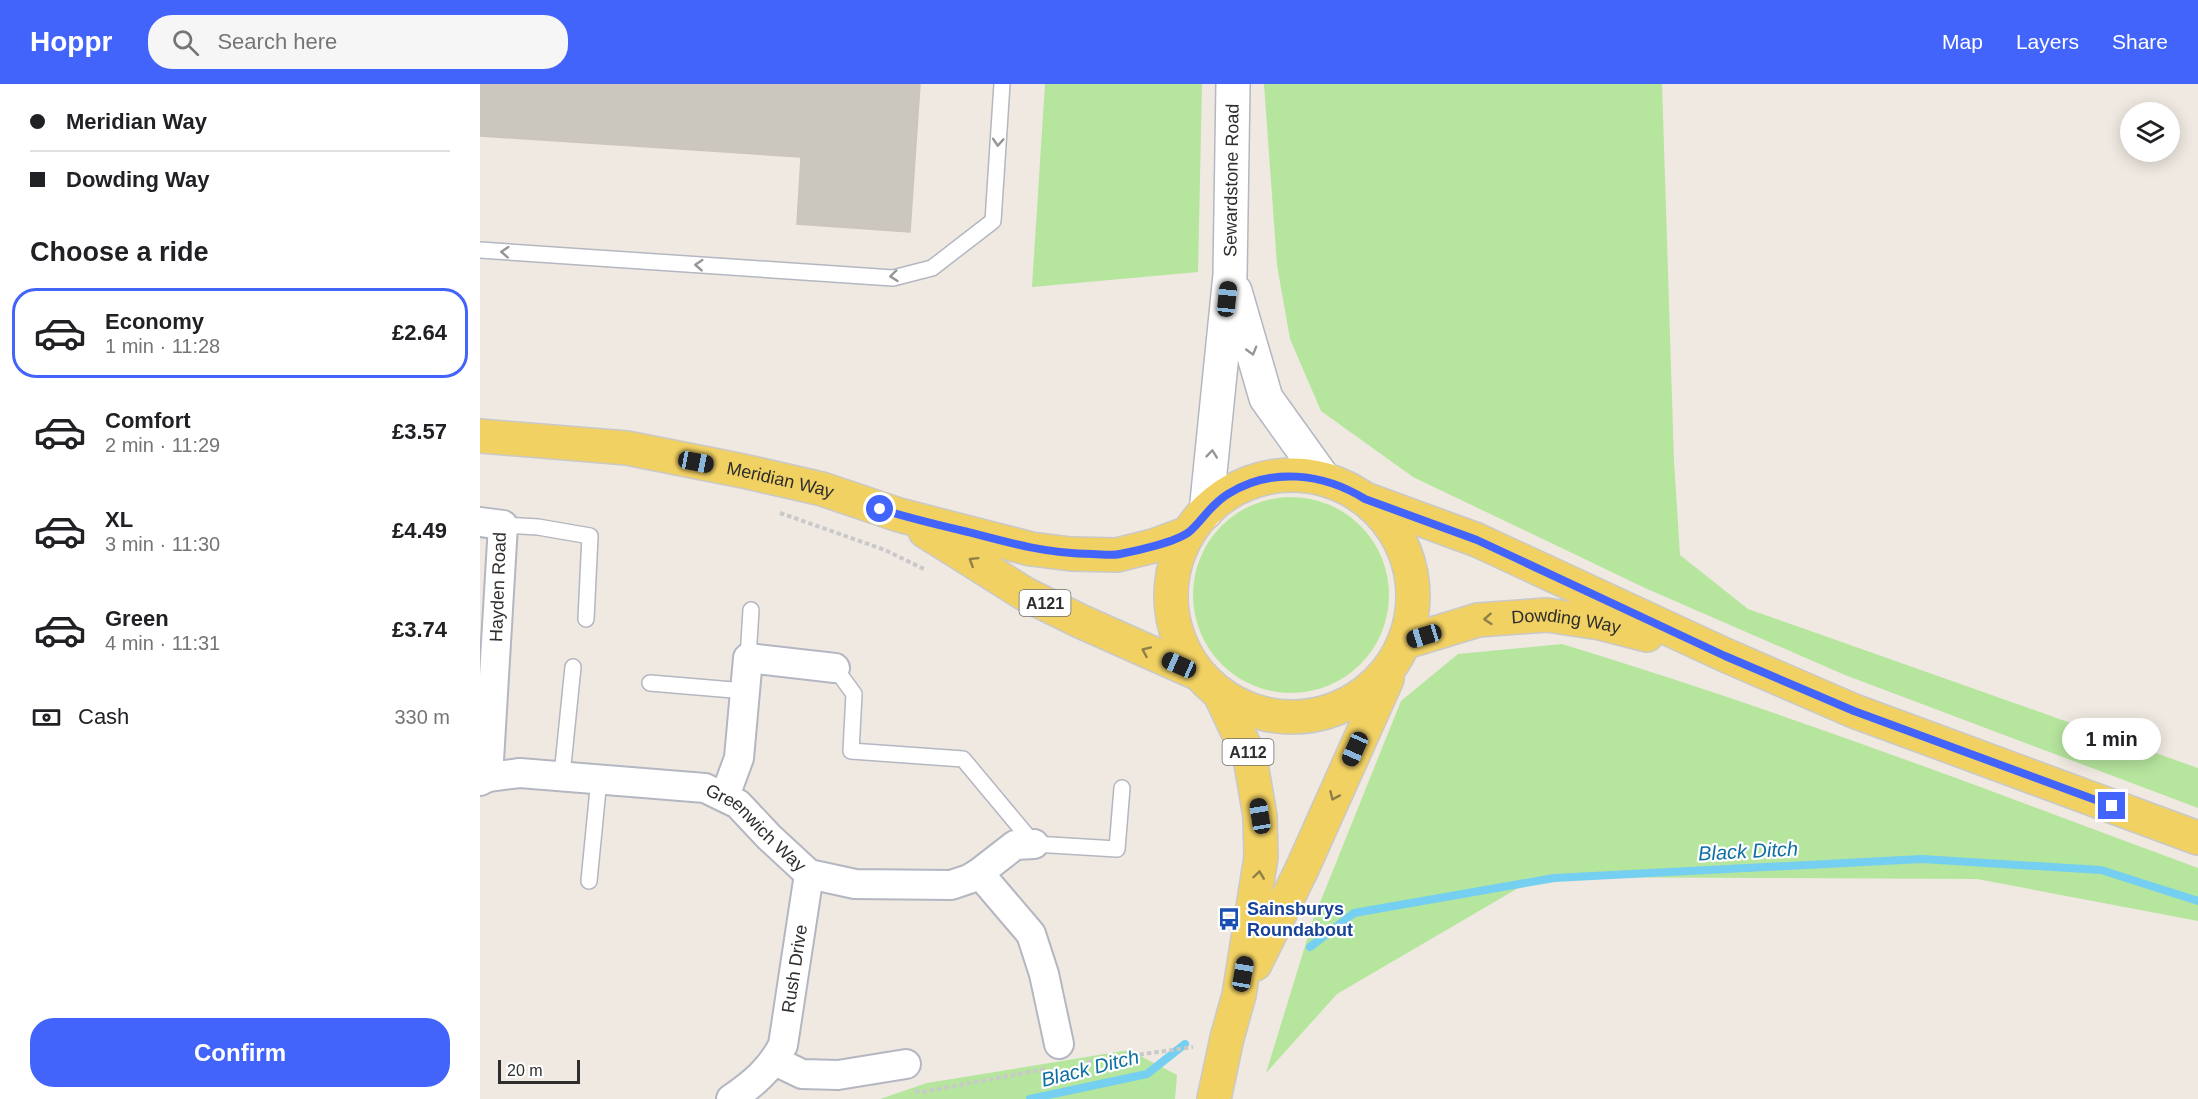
<!DOCTYPE html>
<meta charset="utf-8">
<style>
body{margin:0;font-family:Helvetica,sans-serif;background:#f6f6f6;color:#202124;height:100vh;display:flex;flex-direction:column;font-size:22px;white-space:nowrap}
*{box-sizing:border-box;margin:0}
p{font-size:20px;color:#757577}
.icon{flex:none;width:33px;height:33px;fill:none;stroke:currentColor;stroke-width:2;stroke-linecap:round;stroke-linejoin:round}
.map{position:relative;flex:1;overflow:hidden}
.side{display:flex;flex-direction:column;background:#fff;width:480px}
.side>*{flex:none}
.banner{display:grid;align-content:center;height:132px;padding:0 30px;background:#fff}
.tools{position:absolute;left:1640px;top:18px;display:grid;gap:12px}
.tools a{display:grid;place-items:center;width:60px;height:60px;border-radius:50%;background:#fff;box-shadow:0 3px 15px #0003;font-size:30px}
.scale{position:absolute;left:18px;bottom:15px;width:82px;box-sizing:border-box;padding-left:6px;border:3px solid #2e2e2e;border-top:0;font-size:16px;line-height:21px;white-space:nowrap;color:#2e2e2e;-webkit-text-stroke:4px #fff;paint-order:stroke}
.end{position:absolute;width:27px;height:27px;margin:-14px;border:8px solid #4264fb;background:#fff;box-shadow:0 0 0 3px #fff}
.from{border-radius:50%}
.bubble{position:absolute;height:42px;border-radius:21px;background:#fff;box-shadow:0 3px 15px #0003;font-size:20px;font-weight:600;line-height:42px;text-align:center}
.car{position:absolute;width:18px;height:36px;margin:-18px -9px;border-radius:8px;box-shadow:0 0 4px 2px #0007;background:linear-gradient(#222 24%,#8ab4d8 0 40%,#222 0 76%,#8ab4d8 0 86%,#222 0)}
.banner b{display:flex;align-items:center;gap:21px;height:57px;font-size:22px}
.banner b+b{border-top:2px solid #e0e0e0}
.banner i{width:15px;height:15px;background:#202124}
ul{padding:0;list-style:none}
li{display:flex;align-items:center;gap:18px;height:90px;margin:0 12px 9px;padding:0 18px;border:3px solid transparent;border-radius:24px}
li div{flex:1}
li b{display:block;font-size:22px}
li em{font-style:normal;font-weight:600}
li.on{border-color:#4264fb}
li>.icon{width:54px;height:54px;stroke-width:1.5}
h2{padding:0 30px;font-size:27px;line-height:72px}
.pay{display:flex;align-items:center;gap:15px;height:66px;padding:0 30px;font-size:22px}
.pay p{margin-inline-start:auto}
.primary-button{display:flex;gap:12px;margin-top:auto;padding:12px 30px}
.primary-button a{flex:1;height:69px;border-radius:24px;background:#4264fb;color:#fff;font-size:24px;font-weight:600;line-height:69px;text-align:center}
header{display:flex;align-items:center;gap:36px;box-sizing:border-box;height:84px;padding:0 30px;background:#4264fb;color:#fff}
header strong{font-size:28px}
nav{display:flex;gap:33px;margin-inline-start:auto;font-size:21px}
.search{width:420px;height:54px;background:#f6f6f6;display:flex;align-items:center;gap:15px;box-sizing:border-box;padding:0 21px;border-radius:24px;color:#757577;font-size:22px}
main{display:flex;flex:1;min-height:0}
.map>svg:first-child{display:block}
.green{fill:#b6e59e}
.lines{fill:none;stroke-linecap:round;stroke-linejoin:round}
.stream{stroke:#75cff0;stroke-width:8}
.building{fill:#cbc7bf;stroke:#cbc5ba;stroke-width:1.5}
.lane-casing{stroke:#b4b7c1;stroke-width:18}
.street-casing{stroke:#b4b7c1;stroke-width:32}
.secondary-casing{stroke:#b4b7c1;stroke-width:36}
.primary-casing{stroke:#c9c9c9;stroke-width:36}
.path{stroke:#c9c9c9;stroke-width:4;stroke-dasharray:4.5 3;stroke-linecap:butt}
.lane{stroke:#fff;stroke-width:15}
.street{stroke:#fff;stroke-width:28}
.secondary{stroke:#fff;stroke-width:33}
.primary{stroke:#f2d163;stroke-width:33}
.oneway{stroke:#969696}
.oneway2{stroke:#908048}
.route{stroke:#4264fb;stroke-width:8}
.labels{text-anchor:middle;dominant-baseline:central;stroke-width:4.5;stroke-linejoin:round;paint-order:stroke}
.shield{fill:#fff;stroke:#6d6d6d;stroke-width:1.5}
.shield-label{font-size:16px;font-weight:bold;fill:#2e2e2e}
.street-label{font-size:18px;fill:#2e2e2e;stroke:#fff}
.transit-label{font-size:18px;font-weight:bold;fill:#164399;stroke:#fff;text-anchor:start}
.water-label{font-size:20px;font-style:italic;fill:#0d6fa3;stroke:#fff}
</style>
<header>
<strong>Hoppr</strong>
<div class="search"><svg class="icon" aria-label="search" viewBox="0 0 24 24"><circle cx="10" cy="10" r="6"/><path d="M15 15l6 6"/></svg>Search here</div>
<nav><a>Map</a><a>Layers</a><a>Share</a></nav>
</header>
<main>
<section class="side">
<div class="banner">
<b><i class="from"></i>Meridian Way</b>
<b><i></i>Dowding Way</b>
</div>
<h2>Choose a ride</h2>
<ul>
<li class="on"><svg class="icon" aria-label="car" viewBox="0 0 24 24"><path d="M5 17H2v-5l4-1 3-4h7l3 4 3 1v5h-3M9 17h6M6 11h13"/><circle cx="7" cy="17" r="2"/><circle cx="17" cy="17" r="2"/></svg><div><b>Economy</b><p>1 min · 11:28</p></div><em>£2.64</em></li>
<li><svg class="icon" aria-label="car" viewBox="0 0 24 24"><path d="M5 17H2v-5l4-1 3-4h7l3 4 3 1v5h-3M9 17h6M6 11h13"/><circle cx="7" cy="17" r="2"/><circle cx="17" cy="17" r="2"/></svg><div><b>Comfort</b><p>2 min · 11:29</p></div><em>£3.57</em></li>
<li><svg class="icon" aria-label="car" viewBox="0 0 24 24"><path d="M5 17H2v-5l4-1 3-4h7l3 4 3 1v5h-3M9 17h6M6 11h13"/><circle cx="7" cy="17" r="2"/><circle cx="17" cy="17" r="2"/></svg><div><b>XL</b><p>3 min · 11:30</p></div><em>£4.49</em></li>
<li><svg class="icon" aria-label="car" viewBox="0 0 24 24"><path d="M5 17H2v-5l4-1 3-4h7l3 4 3 1v5h-3M9 17h6M6 11h13"/><circle cx="7" cy="17" r="2"/><circle cx="17" cy="17" r="2"/></svg><div><b>Green</b><p>4 min · 11:31</p></div><em>£3.74</em></li>
</ul>
<div class="pay"><svg class="icon" aria-label="cash" viewBox="0 0 24 24"><path d="M3 7h18v10H3z"/><circle cx="12" cy="12" r="2"/></svg>Cash<p>330 m</p></div>
<div class="primary-button"><a>Confirm</a></div>
</section>
<div class="map">
<svg width="1718" height="1015" viewBox="0 0 1718 1015">
<rect width="100%" height="100%" fill="#efe9e1"/>
<g class="green">
<path d="M 565,0 L 722,0 L 718,188 L 552,203 Z"/>
<path d="M 784,0 L 1182,0 L 1194,377 L 1200,471 L 1268,525 L 1718,684 L 1718,724 L 1365,591 L 1165,504 L 933,393 L 841,327 L 810,255 L 797,181 Z"/>
<circle cx="811" cy="511" r="98"/>
<path d="M 1082,560 C 1297,625 1508,706 1718,784 L 1718,837 L 1497,795 L 1057,793 L 857,910 L 786,989 L 833,836 L 921,617 L 978,570 Z"/>
<path d="M 649,966 L 697,991 L 695,1015 L 400,1015 L 447,999 Z"/>
</g>
<g class="lines">
<g class="stream">
<path d="M 830,863 L 874,829 L 1074,794 L 1442,775 L 1621,786 L 1718,817"/>
<path d="M 550,1015 L 667,990 L 705,960"/>
</g>
</g>
<path class="building" d="M 0,0 L 440,0 L 430,148 L 317,140 L 321,73 L 0,52 Z"/>
<g class="lines">
<g class="lane-casing">
<g id="lane">
<path d="M 0,166 L 413,194 L 452,184 L 513,137 L 522,0"/>
<path d="M 23,441 L 58,443 L 110,452 L 106,535"/>
<path d="M 268,574 L 271,526"/>
<path d="M 355,584 L 374,610 L 371,667 L 483,675 L 554,760 L 637,765 L 642,704"/>
<path d="M 170,599 L 265,607"/>
<path d="M 82,691 L 93,583"/>
<path d="M 109,797 L 119,695"/>
</g>
</g>
<g class="street-casing">
<g id="street">
<path d="M 0,438 L 23,441 L 8,693"/>
<path id="s1" d="M 0,697 L 8,693 L 40,689 L 225,704 L 258,720 L 289,753 L 329,790 L 375,800 L 471,801 L 489,795 L 499,789 L 535,761 L 554,760"/>
<path d="M 245,712 L 259,674 L 268,574 L 355,584"/>
<path d="M 499,789 L 551,850 L 564,890 L 579,960"/>
<path d="M 295,977 L 322,990 L 358,991 L 426,980"/>
<path id="s2" d="M 251,1015 C 273,1000 291,985 303,961 L 329,790"/>
</g>
</g>
<g class="secondary-casing">
<g id="secondary">
<path d="M 755,207 L 786,314 L 844,395"/>
<path id="s3" d="M 726,428 L 750,191 L 753,0"/>
</g>
</g>
<g class="primary-casing">
<g id="primary">
<path id="s4" d="M 0,352 L 147,364 L 263,387 L 342,405 L 419,431 L 551,465 L 591,470 L 637,471 L 673,462 L 708,449"/>
<circle cx="812" cy="512" r="121"/>
<path d="M 885,415 L 997,456 L 1245,571 L 1374,627 L 1718,754"/>
<path d="M 445,447 L 545,510 L 600,537 L 719,590"/>
<path id="s5" d="M 926,558 L 998,536 L 1067,531 L 1120,539 L 1167,551"/>
<path d="M 775,880 L 822,785 L 907,595"/>
<path d="M 734,1015 L 747,954 L 759,911 L 781,773 L 780,732 L 770,674 L 740,610"/>
</g>
</g>
<g class="path">
<path d="M 300,429 L 405,466 L 444,485"/>
<path d="M 600,979 L 713,963"/>
<path d="M 435,1007 L 442,1008 L 566,985"/>
</g>
<use href="#lane" class="lane"/>
<use href="#street" class="street"/>
<use href="#secondary" class="secondary"/>
<use href="#primary" class="primary"/>
</g>
<defs><path id="oneway-chevron" d="M-2-3.5L2.5 0L-2 3.5" fill="none" stroke-width="1.6" stroke-linecap="round" stroke-linejoin="round" transform="scale(1.5)"/></defs>
<g class="oneway">
<use href="#oneway-chevron" transform="translate(518 58) rotate(94)"/>
<use href="#oneway-chevron" transform="translate(25 168) rotate(-176)"/>
<use href="#oneway-chevron" transform="translate(219 181) rotate(-176)"/>
<use href="#oneway-chevron" transform="translate(414 192) rotate(174)"/>
<use href="#oneway-chevron" transform="translate(772 267) rotate(74)"/>
<use href="#oneway-chevron" transform="translate(732 370) rotate(-84)"/>
</g>
<g class="oneway2">
<use href="#oneway-chevron" transform="translate(493 477) rotate(-148)"/>
<use href="#oneway-chevron" transform="translate(1008 535) rotate(176)"/>
<use href="#oneway-chevron" transform="translate(666 567) rotate(-156)"/>
<use href="#oneway-chevron" transform="translate(854 712) rotate(114)"/>
<use href="#oneway-chevron" transform="translate(779 791) rotate(-82)"/>
</g>
<g class="lines">
<path class="route" d="M 400,425 C 429,434 458,441 488,448 C 529,459 569,470 612,470 C 621,470 631,472 640,470 C 656,467 696,458 709,448 C 722,437 730,421 748,410 C 791,383 843,389 885,415 L 997,456 L 1245,572 L 1374,627 L 1632,722"/>
</g>
<defs>
<g id="bus-bare" transform="scale(1.8)"><path d="M-5-6H5V4H4V6H2V4H-2V6H-4V4H-5ZM-3.5-4V0h7V-4ZM-3.5 1.2v1.5H-2V1.2ZM2 1.2v1.5H3.5V1.2Z" fill="#1a4fb4" stroke="#fff" stroke-width="2.5" paint-order="stroke"/></g>
</defs>
<g fill-rule="evenodd">
<use href="#bus-bare" x="749" y="835"/>
</g>
<g class="labels">
<g class="shield">
<rect x="539.5" y="506" width="51" height="26" rx="4.5"/>
<rect x="742.5" y="655" width="51" height="26" rx="4.5"/>
</g>
<g class="shield-label">
<text x="565" y="519">A121</text>
<text x="768" y="668">A112</text>
</g>
<g class="street-label">
<text stroke="none"><textPath href="#s3" startOffset="333">Sewardstone Road</textPath></text>
<text stroke="none"><textPath href="#s4" startOffset="304">Meridian Way</textPath></text>
<text transform="translate(18 503) rotate(-88)">Hayden Road</text>
<text stroke="none"><textPath href="#s5" startOffset="164">Dowding Way</textPath></text>
<text stroke="none"><textPath href="#s1" startOffset="292">Greenwich Way</textPath></text>
<text stroke="none"><textPath href="#s2" startOffset="153">Rush Drive</textPath></text>
</g>
<g class="transit-label">
<text x="767" y="825">Sainsburys<tspan x="767" dy="21">Roundabout</tspan></text>
</g>
<g class="water-label">
<text transform="translate(1268 767) rotate(-3)">Black Ditch</text>
<text transform="translate(610 984) rotate(-14)">Black Ditch</text>
</g>
</g>
</svg>
<div class="tools">
<a><svg class="icon" aria-label="layers" viewBox="0 0 24 24"><path d="M12 4l9 5-9 5-9-5zM3 14l9 5 9-5"/></svg></a>
</div>
<div class="scale">20 m</div>
<i class="end from" style="left:400px;top:425px"></i>
<i class="end" style="left:1632px;top:722px"></i>
<div class="bubble" style="left:1582px;top:634px;width:99px">1 min</div>
<i class="car" style="left:747px;top:215px;rotate:6deg"></i>
<i class="car" style="left:216px;top:378px;rotate:101deg"></i>
<i class="car" style="left:944px;top:552px;rotate:253deg"></i>
<i class="car" style="left:699px;top:581px;rotate:294deg"></i>
<i class="car" style="left:875px;top:665px;rotate:204deg"></i>
<i class="car" style="left:780px;top:732px;rotate:351deg"></i>
<i class="car" style="left:763px;top:890px;rotate:10deg"></i>
</div>
</main>
